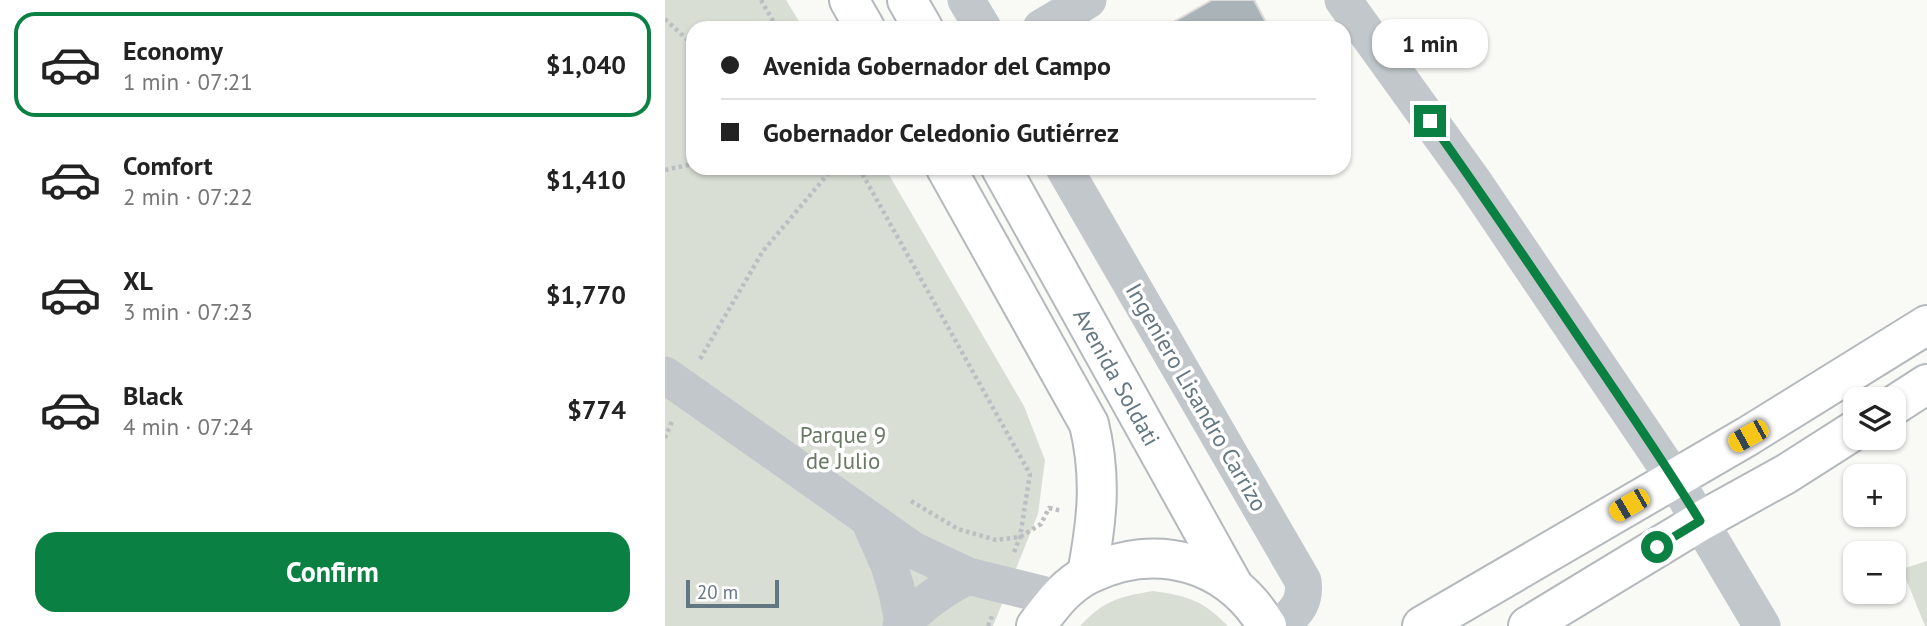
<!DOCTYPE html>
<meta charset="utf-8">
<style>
body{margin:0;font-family:"PT Sans",sans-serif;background:#f6f6f6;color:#222;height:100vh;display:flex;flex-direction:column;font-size:26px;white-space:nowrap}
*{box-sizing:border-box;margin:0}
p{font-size:23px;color:#767676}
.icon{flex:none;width:38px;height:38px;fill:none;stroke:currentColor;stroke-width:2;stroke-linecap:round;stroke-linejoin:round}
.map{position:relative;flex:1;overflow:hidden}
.side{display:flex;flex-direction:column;background:#fff;width:665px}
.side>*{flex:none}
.hud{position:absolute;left:21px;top:21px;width:665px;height:154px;border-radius:21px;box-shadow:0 2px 5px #0004;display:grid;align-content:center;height:154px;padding:0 35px;background:#fff}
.fabs{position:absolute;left:1178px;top:387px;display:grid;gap:14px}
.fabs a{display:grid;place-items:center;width:63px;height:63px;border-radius:14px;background:#fff;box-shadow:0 2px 5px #0004;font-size:35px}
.scale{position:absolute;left:21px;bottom:18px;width:93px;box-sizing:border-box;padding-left:7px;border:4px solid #637782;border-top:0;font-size:19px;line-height:24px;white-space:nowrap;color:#637782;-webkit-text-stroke:5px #fff;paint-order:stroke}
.end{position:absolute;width:32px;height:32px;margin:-16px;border:9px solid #0b8043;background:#fff;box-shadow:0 0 0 4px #fff}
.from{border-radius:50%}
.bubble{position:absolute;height:49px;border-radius:21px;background:#fff;box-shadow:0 2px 5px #0004;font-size:23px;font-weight:800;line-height:49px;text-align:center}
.car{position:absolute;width:21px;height:42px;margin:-21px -10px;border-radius:9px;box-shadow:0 0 5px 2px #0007;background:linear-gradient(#f5c518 24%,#345 0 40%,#f5c518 0 76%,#345 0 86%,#f5c518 0)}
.hud b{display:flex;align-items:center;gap:24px;height:66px;font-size:26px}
.hud b+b{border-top:2px solid #e0e0e0}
.hud i{width:18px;height:18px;background:#222}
ul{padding:12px 0 0;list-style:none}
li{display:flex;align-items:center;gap:21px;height:105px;margin:0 14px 10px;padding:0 21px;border:4px solid transparent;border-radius:21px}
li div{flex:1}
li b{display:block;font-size:26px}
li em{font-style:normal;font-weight:800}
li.selected{border-color:#0b8043}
li>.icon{width:63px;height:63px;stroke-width:1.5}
.primary-button{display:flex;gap:14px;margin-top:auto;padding:14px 35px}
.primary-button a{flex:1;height:80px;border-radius:21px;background:#0b8043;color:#fff;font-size:28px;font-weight:800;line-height:80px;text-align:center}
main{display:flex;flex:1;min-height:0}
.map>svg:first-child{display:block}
.green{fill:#d9ded5}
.building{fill:#a9b3b8;stroke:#dbdad8;stroke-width:2}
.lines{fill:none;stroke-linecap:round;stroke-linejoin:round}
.major-casing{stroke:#b3b9bc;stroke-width:42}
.path{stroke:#bbbfc1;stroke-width:4.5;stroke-dasharray:3.5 3.5;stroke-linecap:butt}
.minor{stroke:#c1c7ca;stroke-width:37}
.major{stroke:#fff;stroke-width:38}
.route{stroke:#0b8043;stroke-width:9}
.labels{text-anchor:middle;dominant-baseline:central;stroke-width:7;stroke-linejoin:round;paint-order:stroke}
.street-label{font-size:23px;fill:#637782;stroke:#fff}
.park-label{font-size:23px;fill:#687a62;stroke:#fff}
</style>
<main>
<section class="side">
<ul>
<li class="selected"><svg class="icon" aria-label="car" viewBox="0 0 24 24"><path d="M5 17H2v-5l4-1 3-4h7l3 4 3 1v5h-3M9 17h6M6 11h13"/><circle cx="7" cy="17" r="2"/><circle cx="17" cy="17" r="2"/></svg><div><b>Economy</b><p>1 min · 07:21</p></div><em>$1,040</em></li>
<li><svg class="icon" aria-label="car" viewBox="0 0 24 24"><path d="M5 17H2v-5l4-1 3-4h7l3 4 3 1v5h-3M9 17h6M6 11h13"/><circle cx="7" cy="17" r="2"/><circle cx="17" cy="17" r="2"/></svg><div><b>Comfort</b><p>2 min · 07:22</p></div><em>$1,410</em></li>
<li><svg class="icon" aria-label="car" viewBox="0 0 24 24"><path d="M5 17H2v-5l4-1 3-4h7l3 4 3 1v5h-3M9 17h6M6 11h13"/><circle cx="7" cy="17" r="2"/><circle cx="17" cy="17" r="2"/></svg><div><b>XL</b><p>3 min · 07:23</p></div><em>$1,770</em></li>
<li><svg class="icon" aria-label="car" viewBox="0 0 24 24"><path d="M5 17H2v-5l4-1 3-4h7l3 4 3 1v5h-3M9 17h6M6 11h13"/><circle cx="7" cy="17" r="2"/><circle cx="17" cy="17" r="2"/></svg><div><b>Black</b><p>4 min · 07:24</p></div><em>$774</em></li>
</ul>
<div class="primary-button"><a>Confirm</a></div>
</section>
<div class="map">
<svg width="1262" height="626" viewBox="0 0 1262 626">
<rect width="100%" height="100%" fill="#f9f9f6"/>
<g class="green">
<path d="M 0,0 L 121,0 L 138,28 L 28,28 L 28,168 L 220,168 L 359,406 L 380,460 L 373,514 L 328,626 L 0,626 Z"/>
<path d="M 1262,561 L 1262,626 L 1260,626 L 1237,569 Z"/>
<path d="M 488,591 C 523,596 537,600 563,626 L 415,626 C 439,600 454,597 488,591 Z"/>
</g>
<path class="building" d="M 547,0 L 589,0 L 604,28 L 498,28 Z"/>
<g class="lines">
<g class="major-casing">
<g id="major">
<path d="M 184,0 L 200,28"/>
<path d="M 242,0 L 258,28"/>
<path d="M 281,168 L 424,424 C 437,478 432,521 422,574"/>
<path d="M 336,168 L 568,585"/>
<path d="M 1228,406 L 1262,384"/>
<path d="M 371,626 C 386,606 401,585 424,574 C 492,541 564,562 602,626"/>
<path d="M 757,626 L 1083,436 L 1262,325"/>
<path d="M 863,626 L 1036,521 L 1121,474 L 1190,430"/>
</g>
</g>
<g class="path">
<path d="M 96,0 L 112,28"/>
<path d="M 0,19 L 28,45"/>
<path d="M 194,168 L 365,474 L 355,537 L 348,555"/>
<path d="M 0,170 L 28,164"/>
<path d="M 35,359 L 98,251 L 168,168"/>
<path d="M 0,438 L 7,421"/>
<path d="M 246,501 L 293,529 L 331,540 L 355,537 L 376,524 L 384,508 L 397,511"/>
<path d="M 323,626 L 327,616"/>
</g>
<g class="minor">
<path d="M 301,0 L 318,28"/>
<path d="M 678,0 L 809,182 L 1009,478 L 1097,626"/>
<path d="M 376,28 L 423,0"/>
<path d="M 399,168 L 638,581 C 641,603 631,611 617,626"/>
<path d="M 0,375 L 248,550 L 303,576 L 392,598"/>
<path d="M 204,520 L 224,565 L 231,588 L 239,626"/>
<path d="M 236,626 C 256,604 277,589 303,576"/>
</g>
<use href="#major" class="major"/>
</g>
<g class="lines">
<path class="route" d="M 765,121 C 817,194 867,268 917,342 C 957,401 998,460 1035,521 L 992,547"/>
</g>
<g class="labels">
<g class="street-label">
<text transform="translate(452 377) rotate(61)">Avenida Soldati</text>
<text transform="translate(532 397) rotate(60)">Ingeniero Lisandro Carrizo</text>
</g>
<g class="park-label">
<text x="178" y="434">Parque 9<tspan x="178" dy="26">de Julio</tspan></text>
</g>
</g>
</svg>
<div class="fabs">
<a><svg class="icon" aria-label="layers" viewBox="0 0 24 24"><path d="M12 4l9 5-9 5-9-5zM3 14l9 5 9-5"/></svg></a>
<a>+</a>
<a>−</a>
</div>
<div class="scale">20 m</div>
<i class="end from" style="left:992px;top:547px"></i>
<i class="end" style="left:765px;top:121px"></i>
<div class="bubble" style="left:707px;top:19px;width:116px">1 min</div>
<i class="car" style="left:1083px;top:436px;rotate:241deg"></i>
<i class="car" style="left:964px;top:505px;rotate:240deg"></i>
<div class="hud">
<b><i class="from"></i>Avenida Gobernador del Campo</b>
<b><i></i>Gobernador Celedonio Gutiérrez</b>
</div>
</div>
</main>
